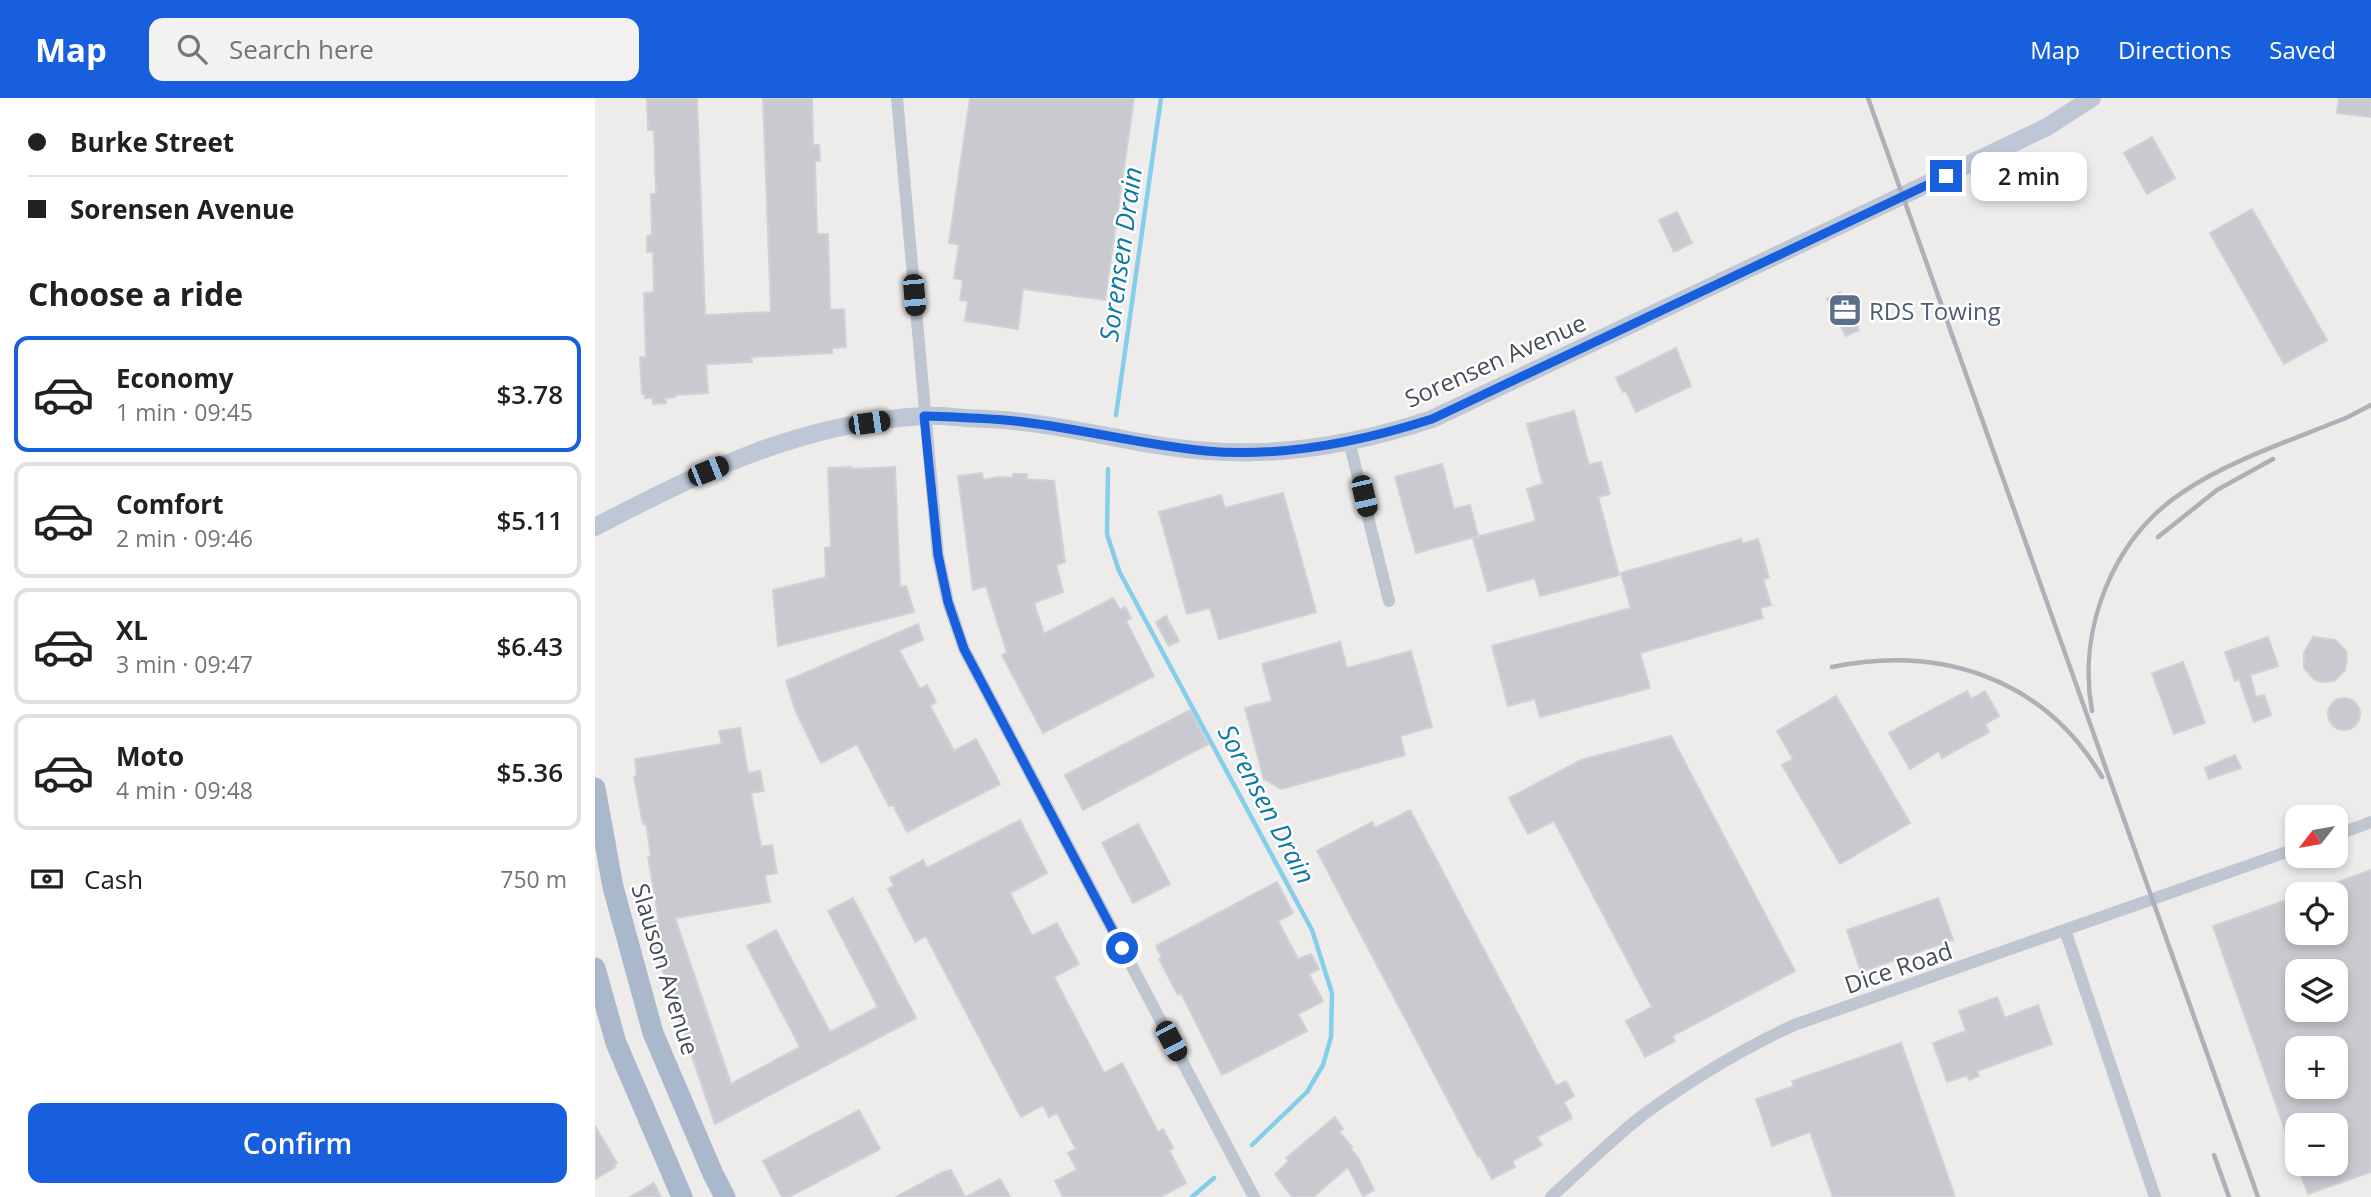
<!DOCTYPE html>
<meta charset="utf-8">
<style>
body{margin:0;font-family:"Open Sans",sans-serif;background:#f2f2f2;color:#202124;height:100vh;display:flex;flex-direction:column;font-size:26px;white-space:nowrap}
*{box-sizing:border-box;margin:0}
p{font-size:23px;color:#757577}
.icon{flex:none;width:38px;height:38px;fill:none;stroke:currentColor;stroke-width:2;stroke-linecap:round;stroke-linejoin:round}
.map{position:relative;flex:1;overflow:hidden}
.sheet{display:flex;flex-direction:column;background:#fff;width:595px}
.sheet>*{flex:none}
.hud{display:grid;align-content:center;height:154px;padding:0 28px;background:#fff}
.needle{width:46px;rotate:239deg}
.controls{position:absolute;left:1690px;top:707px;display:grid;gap:14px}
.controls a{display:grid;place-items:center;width:63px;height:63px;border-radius:14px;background:#fff;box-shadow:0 4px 10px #0003;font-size:35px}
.end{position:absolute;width:32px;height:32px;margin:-16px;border:9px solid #175fdc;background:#fff;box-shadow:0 0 0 4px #fff}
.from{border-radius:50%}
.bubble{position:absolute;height:49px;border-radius:14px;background:#fff;box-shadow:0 4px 10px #0003;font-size:23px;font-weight:600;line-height:49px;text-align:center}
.car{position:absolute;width:21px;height:42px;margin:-21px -10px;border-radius:9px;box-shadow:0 0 5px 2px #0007;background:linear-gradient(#222 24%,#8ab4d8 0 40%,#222 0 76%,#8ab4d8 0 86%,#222 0)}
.hud b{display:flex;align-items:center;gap:24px;height:66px;font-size:26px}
.hud b+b{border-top:2px solid #e0e0e0}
.hud i{width:18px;height:18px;background:#202124}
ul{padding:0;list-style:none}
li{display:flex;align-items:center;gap:21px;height:116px;margin:0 14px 10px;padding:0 14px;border:4px solid #e0e0e0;border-radius:14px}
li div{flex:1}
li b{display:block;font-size:26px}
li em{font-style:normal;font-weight:600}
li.selected{border-color:#175fdc}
li>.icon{width:63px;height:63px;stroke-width:1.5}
h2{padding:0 28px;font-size:32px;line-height:84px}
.pay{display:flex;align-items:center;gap:18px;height:77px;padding:0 28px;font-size:26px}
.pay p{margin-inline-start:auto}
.action{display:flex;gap:14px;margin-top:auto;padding:14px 28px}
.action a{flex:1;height:80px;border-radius:14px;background:#175fdc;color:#fff;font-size:28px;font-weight:600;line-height:80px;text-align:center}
header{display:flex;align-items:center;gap:42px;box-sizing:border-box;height:98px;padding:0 35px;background:#175fdc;color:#fff}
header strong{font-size:33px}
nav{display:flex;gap:38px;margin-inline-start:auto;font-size:24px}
.search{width:490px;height:63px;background:#f2f2f2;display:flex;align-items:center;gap:18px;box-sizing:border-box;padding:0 24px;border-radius:14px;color:#757577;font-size:26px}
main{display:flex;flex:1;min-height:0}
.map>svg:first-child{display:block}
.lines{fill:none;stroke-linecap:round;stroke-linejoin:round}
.stream{stroke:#84ceeb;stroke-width:4.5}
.building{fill:#c8cad0;stroke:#cfd1d7;stroke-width:2;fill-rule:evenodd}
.street{stroke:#bec6d1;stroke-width:12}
.secondary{stroke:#bdc7d5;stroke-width:18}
.primary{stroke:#aab8cb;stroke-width:21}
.rail{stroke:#adb0b6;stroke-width:4.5}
.route{stroke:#175fdc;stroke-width:9}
.labels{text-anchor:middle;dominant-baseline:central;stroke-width:5;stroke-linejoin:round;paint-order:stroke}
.service-label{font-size:24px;fill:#4e5e75;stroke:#fff;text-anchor:start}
.street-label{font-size:24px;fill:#444d58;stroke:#fff}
.water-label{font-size:26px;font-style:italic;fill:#0b79a4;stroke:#fff}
</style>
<header>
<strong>Map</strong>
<div class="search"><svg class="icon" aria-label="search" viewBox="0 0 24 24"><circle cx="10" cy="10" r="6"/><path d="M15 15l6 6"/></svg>Search here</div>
<nav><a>Map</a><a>Directions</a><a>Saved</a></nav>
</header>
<main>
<section class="sheet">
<div class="hud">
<b><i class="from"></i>Burke Street</b>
<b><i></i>Sorensen Avenue</b>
</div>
<h2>Choose a ride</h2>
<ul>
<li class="selected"><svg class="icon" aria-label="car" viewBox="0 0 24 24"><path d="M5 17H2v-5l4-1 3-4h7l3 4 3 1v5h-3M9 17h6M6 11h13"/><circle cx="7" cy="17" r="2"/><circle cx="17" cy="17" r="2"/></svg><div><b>Economy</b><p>1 min · 09:45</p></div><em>$3.78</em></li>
<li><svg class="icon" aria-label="car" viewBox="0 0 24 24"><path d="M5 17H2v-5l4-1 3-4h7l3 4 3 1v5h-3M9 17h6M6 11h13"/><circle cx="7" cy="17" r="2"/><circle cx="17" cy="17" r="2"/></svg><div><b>Comfort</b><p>2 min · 09:46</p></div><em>$5.11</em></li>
<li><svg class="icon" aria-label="car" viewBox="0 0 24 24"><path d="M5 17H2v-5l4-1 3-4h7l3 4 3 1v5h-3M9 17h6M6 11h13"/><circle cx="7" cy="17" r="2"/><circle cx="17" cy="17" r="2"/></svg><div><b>XL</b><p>3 min · 09:47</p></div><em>$6.43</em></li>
<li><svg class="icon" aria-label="car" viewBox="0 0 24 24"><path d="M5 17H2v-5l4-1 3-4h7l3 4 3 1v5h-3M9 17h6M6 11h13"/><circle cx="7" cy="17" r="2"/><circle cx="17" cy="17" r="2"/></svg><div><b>Moto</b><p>4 min · 09:48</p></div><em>$5.36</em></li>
</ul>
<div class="pay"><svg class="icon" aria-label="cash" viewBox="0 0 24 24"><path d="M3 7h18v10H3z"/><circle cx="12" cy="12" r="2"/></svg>Cash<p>750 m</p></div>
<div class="action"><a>Confirm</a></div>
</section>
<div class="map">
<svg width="1776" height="1099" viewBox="0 0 1776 1099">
<rect width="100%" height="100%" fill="#eeebeb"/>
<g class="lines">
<g class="stream">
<path d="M 521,317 L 566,0"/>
<path d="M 513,371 L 512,436 L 524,473 L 717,832 L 737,895 L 736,939 L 728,967 L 712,994 L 657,1047"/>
<path d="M 597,1099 L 619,1080"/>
</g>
</g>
<g class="building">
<path d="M 52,0 L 102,0 L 110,217 L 176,214 L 168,0 L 217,0 L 218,47 L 224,47 L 225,63 L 220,63 L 222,136 L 233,136 L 235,212 L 249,211 L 251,249 L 237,250 L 237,255 L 156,259 L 157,264 L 111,266 L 113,295 L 80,297 L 80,299 L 70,300 L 71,305 L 58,306 L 58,300 L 50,300 L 50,296 L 47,296 L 45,259 L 51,259 L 49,195 L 59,194 L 58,154 L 52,154 L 52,138 L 57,137 L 56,96 L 61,96 L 59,32 L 53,32 Z"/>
<path d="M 375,0 L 539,0 L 510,202 L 428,191 L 423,231 L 370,223 L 373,203 L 365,202 L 368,182 L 359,180 L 364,147 L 354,145 Z"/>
<path d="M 1744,0 L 1776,0 L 1776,19 L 1742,15 Z"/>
<path d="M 1557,39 L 1580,80 L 1552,96 L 1529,55 Z"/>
<path d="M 1657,111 L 1732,242 L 1689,266 L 1615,135 Z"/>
<path d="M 1082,114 L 1097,145 L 1079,154 L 1064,122 Z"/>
<path d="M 1245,194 L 1264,232 L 1251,238 L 1232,201 Z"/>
<path d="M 1081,250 L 1096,288 L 1041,314 L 1031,293 L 1028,294 L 1021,280 Z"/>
<path d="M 979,313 L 994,367 L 1006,364 L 1015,396 L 1003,399 L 1024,477 L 945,498 L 940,480 L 893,493 L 878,440 L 941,423 L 932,391 L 948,386 L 932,326 Z"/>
<path d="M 847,366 L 859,411 L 875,407 L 883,438 L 821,455 L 800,379 Z"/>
<path d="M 256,369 L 256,371 L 300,369 L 305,489 L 311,488 L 319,514 L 183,548 L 178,492 L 231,479 L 230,450 L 236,449 L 233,370 Z"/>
<path d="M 387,375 L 388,382 L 404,379 L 418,380 L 418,376 L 432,376 L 431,381 L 459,383 L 470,464 L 461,467 L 468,494 L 439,505 L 449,536 L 518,500 L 525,512 L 530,509 L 536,520 L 531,523 L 559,578 L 448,635 L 407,557 L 412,555 L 391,488 L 378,492 L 363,378 Z"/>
<path d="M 688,395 L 721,514 L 624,541 L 615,510 L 592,516 L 564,414 L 626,397 L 630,410 Z"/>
<path d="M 1146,441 L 1147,446 L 1163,441 L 1174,480 L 1168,481 L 1176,507 L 1165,510 L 1168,520 L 1045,555 L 1055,590 L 945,619 L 940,601 L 913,608 L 897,548 L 1036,510 L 1026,475 Z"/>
<path d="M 571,518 L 584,543 L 574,548 L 561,524 Z"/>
<path d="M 323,526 L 328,542 L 304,552 L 325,591 L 332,587 L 341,604 L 335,608 L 359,653 L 381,641 L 405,686 L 312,734 L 298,707 L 294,708 L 262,646 L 226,665 L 201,614 L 191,583 Z"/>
<path d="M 1673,539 L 1683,568 L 1655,577 L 1661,599 L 1669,597 L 1676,617 L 1659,624 L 1644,581 L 1640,583 L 1630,554 Z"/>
<path d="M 1718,539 L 1740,542 L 1751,553 L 1752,561 L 1750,572 L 1739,583 L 1727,584 L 1720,582 L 1709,570 L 1709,555 Z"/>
<path d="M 745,544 L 752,570 L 816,553 L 837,629 L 805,638 L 810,657 L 686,691 L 669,681 L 650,610 L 677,603 L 667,566 Z"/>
<path d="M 1588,564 L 1610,625 L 1579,636 L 1557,575 Z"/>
<path d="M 1372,593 L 1376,601 L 1390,593 L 1404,618 L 1390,626 L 1394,634 L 1347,660 L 1344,653 L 1315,671 L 1294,635 Z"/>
<path d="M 1241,598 L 1315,725 L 1245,766 L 1187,667 L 1198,661 L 1182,633 Z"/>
<circle cx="1749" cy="616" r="16"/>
<path d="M 595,612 L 613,646 L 488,712 L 470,677 Z"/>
<path d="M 145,630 L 153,675 L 165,673 L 169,693 L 156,695 L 166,749 L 177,747 L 182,775 L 170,777 L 175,804 L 80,820 L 136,986 L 205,949 L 152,848 L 181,832 L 235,934 L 283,909 L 233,813 L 258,800 L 321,920 L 120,1026 L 52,825 L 64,823 L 53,759 L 56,758 L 51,725 L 48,726 L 39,679 L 42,678 L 40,661 L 127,646 L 124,633 Z"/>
<path d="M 1076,638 L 1200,873 L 1077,938 L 1080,943 L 1050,959 L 1031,923 L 1057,909 L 959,723 L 933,736 L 914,700 L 986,662 Z"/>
<path d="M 1640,657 L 1646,670 L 1614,681 L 1610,670 Z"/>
<path d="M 815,712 L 961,988 L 971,983 L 979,998 L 969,1004 L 977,1020 L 942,1039 L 947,1047 L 917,1063 L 920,1069 L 897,1081 L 885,1058 L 883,1059 L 722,753 L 777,724 L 780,730 Z"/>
<path d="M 425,722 L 452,775 L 415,795 L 437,838 L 462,825 L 484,866 L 459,879 L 509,975 L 527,965 L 563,1034 L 568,1031 L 578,1050 L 574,1052 L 591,1085 L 565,1099 L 468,1099 L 460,1083 L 482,1072 L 473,1055 L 481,1051 L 462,1015 L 454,1019 L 448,1007 L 426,1019 L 331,838 L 320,844 L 293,791 L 299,788 L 295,780 L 328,762 L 332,770 Z"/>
<path d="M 543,726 L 575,786 L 538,805 L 507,745 Z"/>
<path d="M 1776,772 L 1776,1074 L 1713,1096 L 1702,1066 L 1741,1066 L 1741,1027 L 1703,1027 L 1703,1063 L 1701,1063 L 1618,828 L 1703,798 L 1703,835 L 1741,835 L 1741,796 L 1712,796 L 1712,795 ZM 1703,873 L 1741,873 L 1741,912 L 1703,912 ZM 1703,950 L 1741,950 L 1741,989 L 1703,989 Z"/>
<path d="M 682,784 L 698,815 L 683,823 L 703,861 L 716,856 L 724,871 L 714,876 L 728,903 L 703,916 L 712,933 L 627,977 L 586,895 L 583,897 L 564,861 L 567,860 L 561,848 Z"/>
<path d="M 1343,800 L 1358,842 L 1266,874 L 1252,832 Z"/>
<path d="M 1402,899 L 1410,920 L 1443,907 L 1457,946 L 1382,973 L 1384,978 L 1374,982 L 1372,977 L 1352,984 L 1338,945 L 1371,933 L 1364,913 Z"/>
<path d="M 1306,945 L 1360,1099 L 1238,1099 L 1215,1034 L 1177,1048 L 1161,1001 L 1199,988 L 1197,983 Z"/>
<path d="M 264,1012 L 285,1051 L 194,1099 L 187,1099 L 168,1063 Z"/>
<path d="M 740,1019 L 748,1031 L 744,1034 L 757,1049 L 756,1051 L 763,1060 L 779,1092 L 768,1098 L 753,1069 L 718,1099 L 697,1099 L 680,1076 L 694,1063 L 691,1060 Z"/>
<path d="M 0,1028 L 22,1065 L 19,1067 L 20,1069 L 0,1081 Z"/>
<path d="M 356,1072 L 370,1099 L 301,1099 L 346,1075 Z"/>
<path d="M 405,1081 L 415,1099 L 371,1099 Z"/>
<path d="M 59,1085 L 66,1099 L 35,1099 Z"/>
</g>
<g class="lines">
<g class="street">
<path d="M 302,0 L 343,457 L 353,504 L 369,551 L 659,1099"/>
<path d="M 754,343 L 794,503"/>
<path d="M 1741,737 L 1776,724"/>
<path d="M 1470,832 L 1560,1099"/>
<path d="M 956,1099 C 986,1072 1016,1042 1048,1017 C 1096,982 1145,952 1199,927 L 1703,750"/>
</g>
<path class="secondary" d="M 0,429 C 105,374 207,324 329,318 C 343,317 357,319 371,320 C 387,321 403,321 419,323 C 484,329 547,349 613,353 C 689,359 765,345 837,321 L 1452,29 L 1497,0"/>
<g class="primary">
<path d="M 0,690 L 18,789 L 58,935 L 118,1076 L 130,1099"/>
<path d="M 0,870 L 21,945 L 87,1099"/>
</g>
<g class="rail">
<path d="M 1273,0 L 1663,1099"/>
<path d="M 1563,439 L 1622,392 L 1678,361"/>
<path d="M 1237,569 C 1346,547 1449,580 1507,679"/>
<path d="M 1497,613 C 1482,531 1518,440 1588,394 C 1635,362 1700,341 1753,319 L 1776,307"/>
<path d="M 1619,1057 L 1634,1099"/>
</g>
</g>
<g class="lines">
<path class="route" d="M 527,850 L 369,551 L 353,504 L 343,457 L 329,318 C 359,319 390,320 420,323 C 484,330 547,347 611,353 C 687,360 765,344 837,321 L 1351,78"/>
</g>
<defs>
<g id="office-square" transform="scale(1.75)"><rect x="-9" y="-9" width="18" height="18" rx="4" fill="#5c6f8a" stroke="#fff"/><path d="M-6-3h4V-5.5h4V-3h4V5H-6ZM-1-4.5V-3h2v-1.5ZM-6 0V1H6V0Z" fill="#fff"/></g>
</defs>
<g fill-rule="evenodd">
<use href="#office-square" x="1250" y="212"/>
</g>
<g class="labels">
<g class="service-label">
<text x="1274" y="212">RDS Towing</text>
</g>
<g class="street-label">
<text transform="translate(900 262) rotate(-24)">Sorensen Avenue</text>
<text transform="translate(1303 869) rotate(-19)">Dice Road</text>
<text transform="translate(71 871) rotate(73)">Slauson Avenue</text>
</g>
<g class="water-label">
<text transform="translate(525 156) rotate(-82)">Sorensen Drain</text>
<text transform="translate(672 706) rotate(62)">Sorensen Drain</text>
</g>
</g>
</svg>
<div class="controls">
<a><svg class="needle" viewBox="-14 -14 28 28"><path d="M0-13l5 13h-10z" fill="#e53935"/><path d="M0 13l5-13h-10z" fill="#757577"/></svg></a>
<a><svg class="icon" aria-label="locate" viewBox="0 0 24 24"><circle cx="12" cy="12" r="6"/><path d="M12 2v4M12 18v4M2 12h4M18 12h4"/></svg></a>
<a><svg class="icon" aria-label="layers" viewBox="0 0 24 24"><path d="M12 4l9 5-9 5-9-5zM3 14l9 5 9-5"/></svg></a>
<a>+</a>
<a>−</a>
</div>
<i class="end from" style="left:527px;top:850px"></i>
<i class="end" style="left:1351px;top:78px"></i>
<div class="bubble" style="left:1376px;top:54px;width:116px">2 min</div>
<i class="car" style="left:319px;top:197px;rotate:175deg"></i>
<i class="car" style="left:274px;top:325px;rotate:82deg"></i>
<i class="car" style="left:113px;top:373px;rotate:68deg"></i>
<i class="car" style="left:769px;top:398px;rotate:167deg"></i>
<i class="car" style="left:576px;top:943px;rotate:152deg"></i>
</div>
</main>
